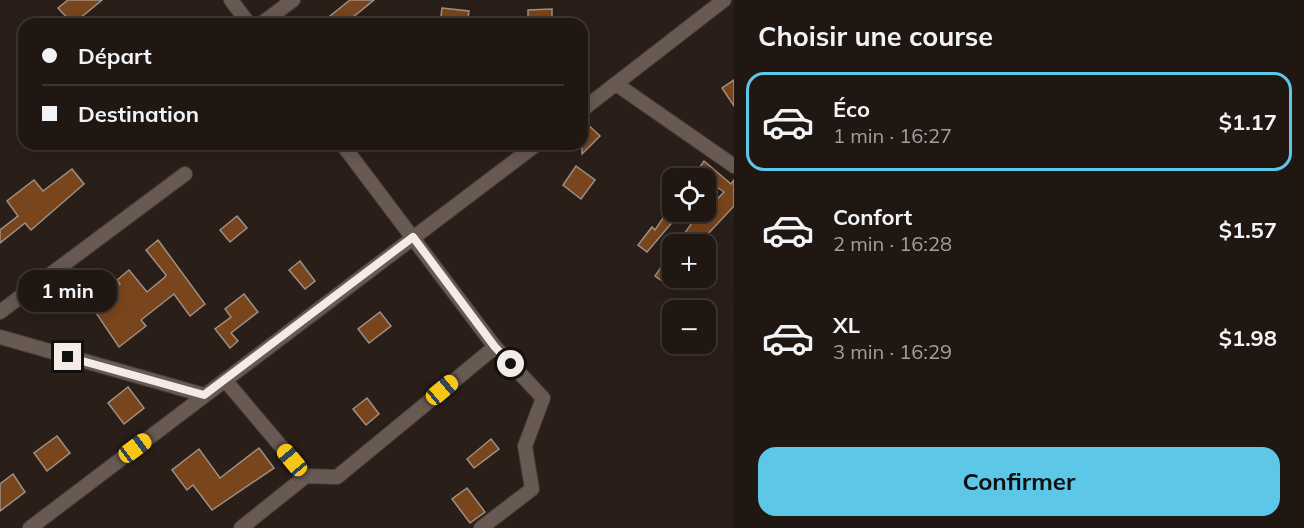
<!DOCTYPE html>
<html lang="fr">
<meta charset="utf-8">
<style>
body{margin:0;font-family:Mulish,sans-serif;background:#2d2320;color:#f1f3f6;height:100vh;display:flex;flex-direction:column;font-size:22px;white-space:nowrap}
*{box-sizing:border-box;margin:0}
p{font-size:20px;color:#a29f9f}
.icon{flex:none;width:33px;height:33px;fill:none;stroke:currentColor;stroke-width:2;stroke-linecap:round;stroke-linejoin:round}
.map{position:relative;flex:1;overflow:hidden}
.sheet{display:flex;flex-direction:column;background:#201612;width:570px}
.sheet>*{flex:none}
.guide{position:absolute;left:18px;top:18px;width:570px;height:132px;border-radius:18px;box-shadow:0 3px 15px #0003,0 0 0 2px #3d3532;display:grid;align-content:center;height:132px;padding:0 24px;background:#201612}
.buttons{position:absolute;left:662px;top:168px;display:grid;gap:12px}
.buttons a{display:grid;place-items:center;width:54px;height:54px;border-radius:12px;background:#201612;box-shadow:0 3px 15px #0003,0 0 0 2px #3d3532;font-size:30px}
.end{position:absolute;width:27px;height:27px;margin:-14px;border:8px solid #f4ebe7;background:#111;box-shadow:0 0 0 3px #111}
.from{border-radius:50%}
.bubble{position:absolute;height:42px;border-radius:18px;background:#201612;box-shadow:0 3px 15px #0003,0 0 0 2px #3d3532;font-size:20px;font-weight:700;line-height:42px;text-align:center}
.car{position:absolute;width:18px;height:36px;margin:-18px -9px;border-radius:8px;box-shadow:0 0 4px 2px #0007;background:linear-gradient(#f5c518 24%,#345 0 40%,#f5c518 0 76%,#345 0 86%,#f5c518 0)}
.guide b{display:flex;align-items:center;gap:21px;height:57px;font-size:22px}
.guide b+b{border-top:2px solid #3d3532}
.guide i{width:15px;height:15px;background:#f1f3f6}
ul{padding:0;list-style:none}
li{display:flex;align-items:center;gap:18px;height:99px;margin:0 12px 9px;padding:0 12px;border:3px solid transparent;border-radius:18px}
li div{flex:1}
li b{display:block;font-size:22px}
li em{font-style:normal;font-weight:700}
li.current{border-color:#5cc7e7}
li>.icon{width:54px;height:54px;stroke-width:1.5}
h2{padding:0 24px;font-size:27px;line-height:72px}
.button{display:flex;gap:12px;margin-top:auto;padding:12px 24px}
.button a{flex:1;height:69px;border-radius:18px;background:#5cc7e7;color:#111;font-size:24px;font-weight:700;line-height:69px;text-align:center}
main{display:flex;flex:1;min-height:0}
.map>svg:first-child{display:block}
.building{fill:#79451c;stroke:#9e9086;stroke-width:1.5}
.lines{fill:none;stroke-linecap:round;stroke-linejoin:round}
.minor-casing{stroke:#443a36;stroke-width:16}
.minor{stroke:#685952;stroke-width:14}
.route{stroke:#f4ebe7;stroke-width:8}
</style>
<main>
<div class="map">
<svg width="734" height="528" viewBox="0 0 734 528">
<rect width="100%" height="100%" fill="#2a1e18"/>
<g class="building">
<path d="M 68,0 L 102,0 L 73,24 L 58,8 Z"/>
<path d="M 350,0 L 374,0 L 352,18 L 356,24 L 320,24 Z"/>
<path d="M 442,8 L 469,11 L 467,24 L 440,24 Z"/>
<path d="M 552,9 L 552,24 L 528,24 L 528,10 Z"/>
<path d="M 734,80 L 734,106 L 722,88 Z"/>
<path d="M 582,119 L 600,136 L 582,154 Z"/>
<path d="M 704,161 L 731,184 L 734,180 L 734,206 L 705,237 L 716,244 L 677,244 L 694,220 L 696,221 L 724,192 L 696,172 Z"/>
<path d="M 576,166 L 595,180 L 581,199 L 563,185 Z"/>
<path d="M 72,169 L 84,184 L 31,230 L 25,223 L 0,243 L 0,230 L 18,216 L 7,201 L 34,180 L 43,191 Z"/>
<path d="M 667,212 L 681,212 L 647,252 L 638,245 L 652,227 L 655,230 Z"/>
<path d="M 237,216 L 247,228 L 230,242 L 220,230 Z"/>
<path d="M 158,240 L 205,304 L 190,316 L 174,294 L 141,320 L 146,326 L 119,347 L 92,307 L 120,284 L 117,280 L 129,270 L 147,292 L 165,277 L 166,275 L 146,250 Z"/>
<path d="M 672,251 L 672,288 L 655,276 Z"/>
<path d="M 300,261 L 315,281 L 305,289 L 289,270 Z"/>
<path d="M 244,294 L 258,312 L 231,333 L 238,341 L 230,348 L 215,329 L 231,317 L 225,309 Z"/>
<path d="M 380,312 L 391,326 L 369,343 L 358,329 Z"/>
<path d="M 128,387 L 144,408 L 124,424 L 108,403 Z"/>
<path d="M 367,398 L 379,414 L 366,425 L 353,409 Z"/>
<path d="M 57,436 L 70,453 L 47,471 L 34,453 Z"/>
<path d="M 491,439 L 499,449 L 474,468 L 467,459 Z"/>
<path d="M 259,448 L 274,468 L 212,510 L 193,485 L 187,490 L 172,470 L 199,449 L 220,478 Z"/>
<path d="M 13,474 L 25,492 L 0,511 L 0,484 Z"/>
<path d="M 467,488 L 485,512 L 470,523 L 452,499 Z"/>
</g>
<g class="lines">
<g class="minor-casing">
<g id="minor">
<path d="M 231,0 L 249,24"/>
<path d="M 261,24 L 293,0"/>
<path d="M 616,84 L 734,166"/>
<path d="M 582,110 L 724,0"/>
<path d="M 342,144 L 495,347 L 543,398 L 525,446 L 532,489 L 481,528"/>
<path d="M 0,312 L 185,174"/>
<path d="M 0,337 L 204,395"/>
<path d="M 225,380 L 306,476"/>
<path d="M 30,528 L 537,144"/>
<path d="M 241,528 L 306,476 L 337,477 L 495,347"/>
</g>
</g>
<use href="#minor" class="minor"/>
</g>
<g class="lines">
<path class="route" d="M 68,357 L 204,395 L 413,237 L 495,347 L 511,364"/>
</g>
</svg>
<div class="buttons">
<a><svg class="icon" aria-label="locate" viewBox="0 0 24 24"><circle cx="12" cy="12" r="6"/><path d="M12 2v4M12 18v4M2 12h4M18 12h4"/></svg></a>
<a>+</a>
<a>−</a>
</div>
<i class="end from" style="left:511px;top:364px"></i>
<i class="end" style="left:68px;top:357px"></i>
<div class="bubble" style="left:18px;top:270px;width:99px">1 min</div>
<i class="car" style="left:442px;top:390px;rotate:50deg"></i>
<i class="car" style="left:135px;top:448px;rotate:53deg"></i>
<i class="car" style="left:292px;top:460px;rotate:320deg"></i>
<div class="guide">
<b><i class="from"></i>Départ</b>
<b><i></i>Destination</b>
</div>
</div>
<section class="sheet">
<h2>Choisir une course</h2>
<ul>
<li class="current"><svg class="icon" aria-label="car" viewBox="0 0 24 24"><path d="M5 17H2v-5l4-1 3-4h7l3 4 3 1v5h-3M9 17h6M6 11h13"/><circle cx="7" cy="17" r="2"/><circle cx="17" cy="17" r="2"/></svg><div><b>Éco</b><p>1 min · 16:27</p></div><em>$1.17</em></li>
<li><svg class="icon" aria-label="car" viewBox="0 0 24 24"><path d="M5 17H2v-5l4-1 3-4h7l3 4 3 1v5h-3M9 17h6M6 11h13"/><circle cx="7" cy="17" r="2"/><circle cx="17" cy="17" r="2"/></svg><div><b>Confort</b><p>2 min · 16:28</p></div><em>$1.57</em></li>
<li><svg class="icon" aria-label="car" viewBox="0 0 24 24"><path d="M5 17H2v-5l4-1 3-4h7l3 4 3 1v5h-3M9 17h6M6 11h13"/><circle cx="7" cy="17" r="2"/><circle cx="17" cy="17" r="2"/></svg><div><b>XL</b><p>3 min · 16:29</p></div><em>$1.98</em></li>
</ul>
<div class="button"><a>Confirmer</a></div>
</section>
</main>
